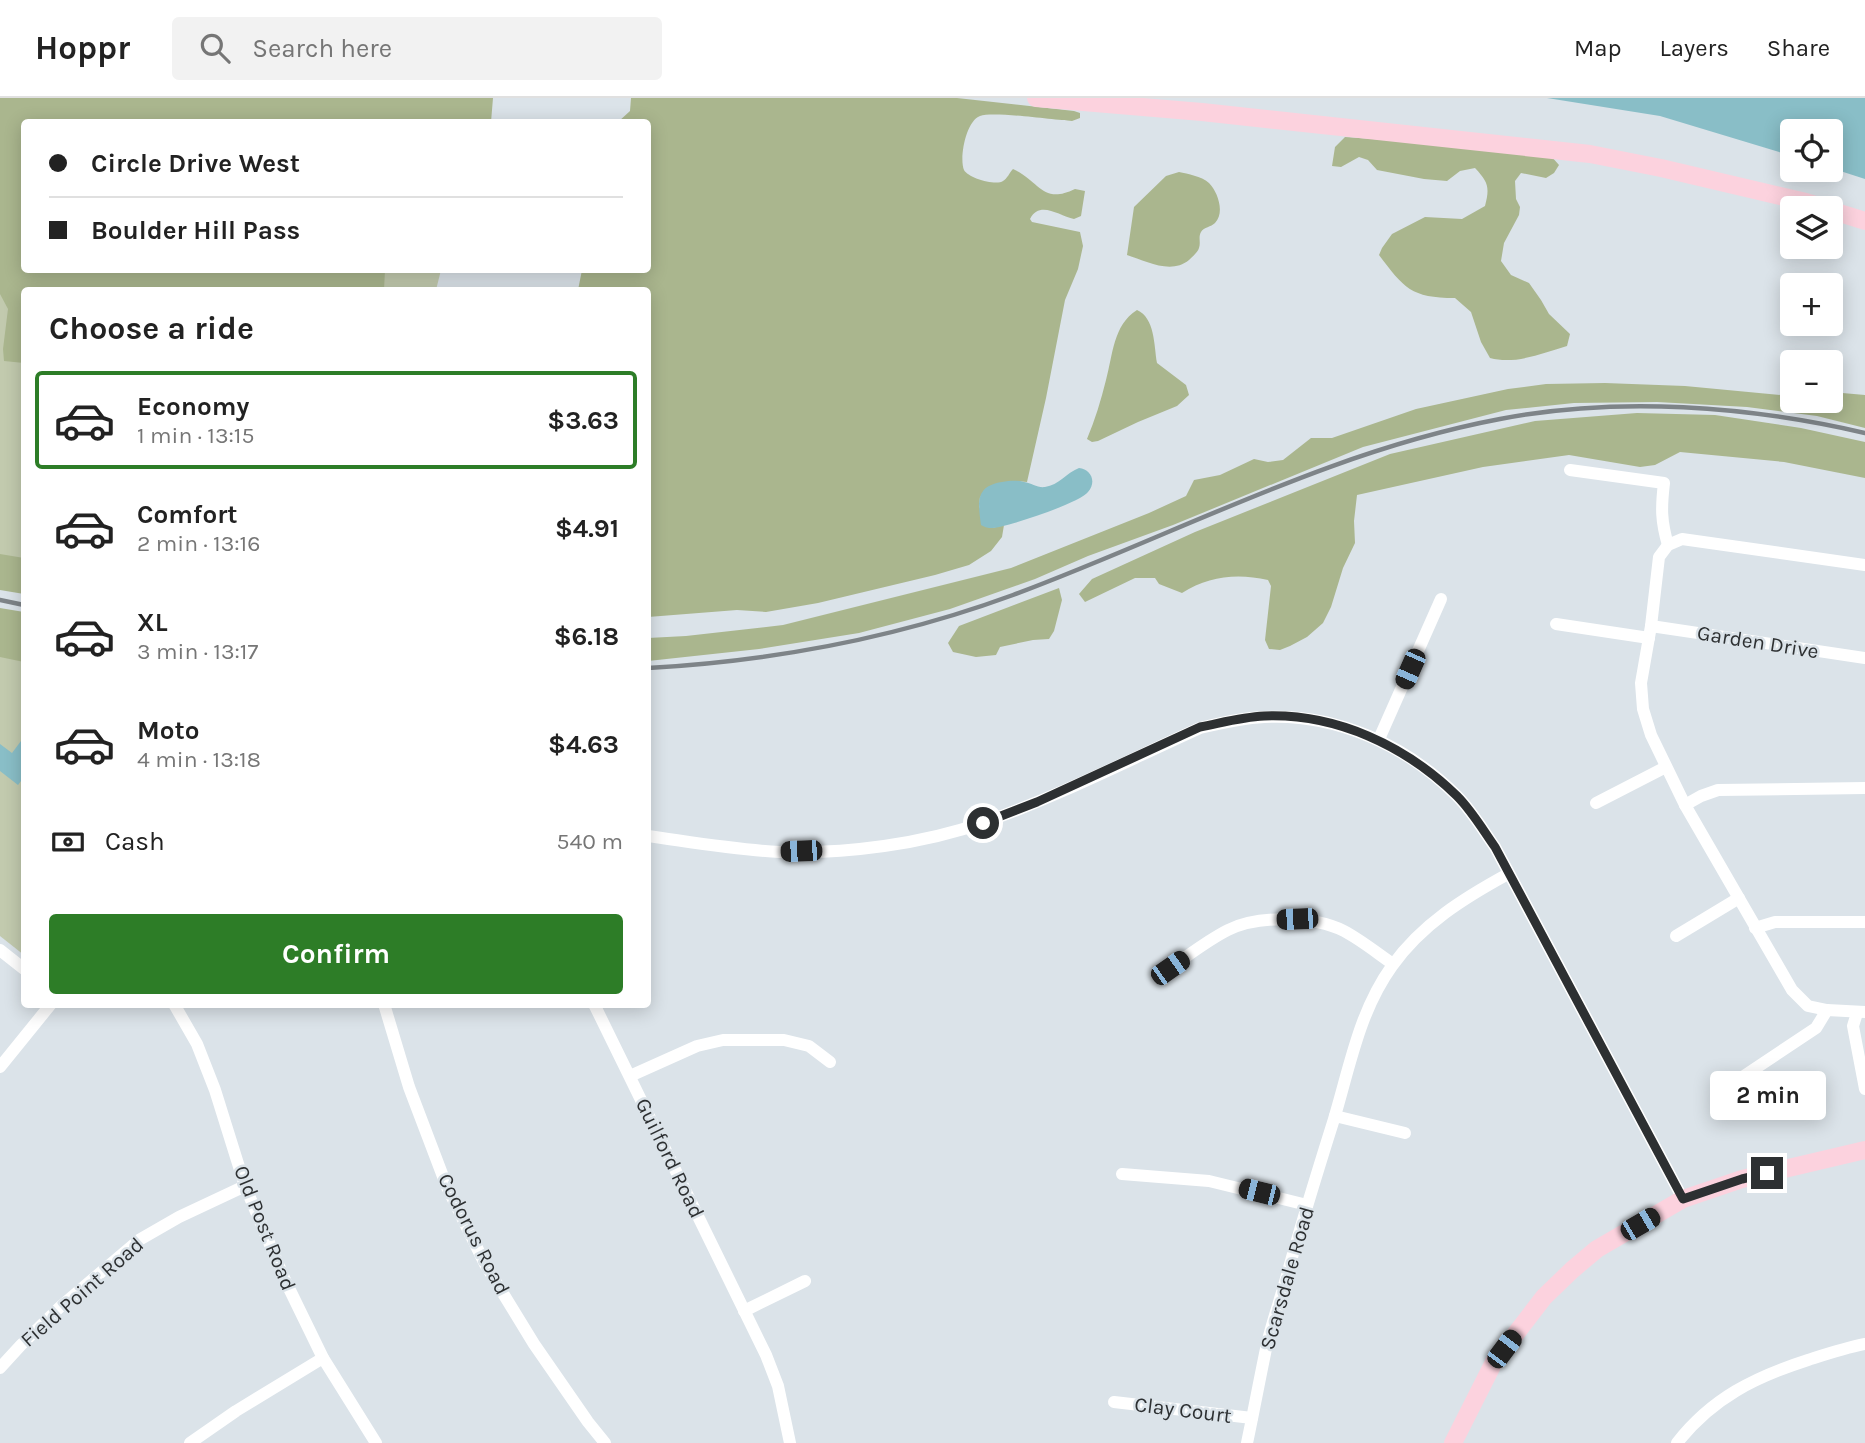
<!DOCTYPE html>
<meta charset="utf-8">
<style>
body{margin:0;font-family:Karla,sans-serif;background:#f2f2f2;color:#222;height:100vh;display:flex;flex-direction:column;font-size:26px;white-space:nowrap}
*{box-sizing:border-box;margin:0}
p{font-size:23px;color:#767676}
.icon{flex:none;width:38px;height:38px;fill:none;stroke:currentColor;stroke-width:2;stroke-linecap:round;stroke-linejoin:round}
.map{position:relative;flex:1;overflow:hidden}
.sheet{position:absolute;left:21px;top:189px;width:630px;height:721px;display:flex;flex-direction:column;background:#fff;border-radius:7px;box-shadow:0 4px 18px #0003}
.sheet>*{flex:none}
.banner{position:absolute;left:21px;top:21px;width:630px;height:154px;border-radius:7px;box-shadow:0 4px 18px #0003;display:grid;align-content:center;height:154px;padding:0 28px;background:#fff}
.tools{position:absolute;left:1780px;top:21px;display:grid;gap:14px}
.tools a{display:grid;place-items:center;width:63px;height:63px;border-radius:7px;background:#fff;box-shadow:0 4px 18px #0003;font-size:35px}
.end{position:absolute;width:32px;height:32px;margin:-16px;border:9px solid #2d3032;background:#fff;box-shadow:0 0 0 4px #fff}
.from{border-radius:50%}
.bubble{position:absolute;height:49px;border-radius:7px;background:#fff;box-shadow:0 4px 18px #0003;font-size:23px;font-weight:700;line-height:49px;text-align:center}
.car{position:absolute;width:21px;height:42px;margin:-21px -10px;border-radius:9px;box-shadow:0 0 5px 2px #0007;background:linear-gradient(#222 24%,#8ab4d8 0 40%,#222 0 76%,#8ab4d8 0 86%,#222 0)}
.banner b{display:flex;align-items:center;gap:24px;height:66px;font-size:26px}
.banner b+b{border-top:2px solid #e0e0e0}
.banner i{width:18px;height:18px;background:#222}
ul{padding:0;list-style:none}
li{display:flex;align-items:center;gap:21px;height:98px;margin:0 14px 10px;padding:0 14px;border:4px solid transparent;border-radius:7px}
li div{flex:1}
li b{display:block;font-size:26px}
li em{font-style:normal;font-weight:700}
li.on{border-color:#2d7d27}
li>.icon{width:63px;height:63px;stroke-width:1.5}
h2{padding:0 28px;font-size:32px;line-height:84px}
.pay{display:flex;align-items:center;gap:18px;height:77px;padding:0 28px;font-size:26px}
.pay p{margin-inline-start:auto}
.primary-button{display:flex;gap:14px;margin-top:auto;padding:14px 28px}
.primary-button a{flex:1;height:80px;border-radius:7px;background:#2d7d27;color:#fff;font-size:28px;font-weight:700;line-height:80px;text-align:center}
header{display:flex;align-items:center;gap:42px;box-sizing:border-box;height:98px;padding:0 35px;background:#fff;border-bottom:2px solid #e0e0e0}
header strong{font-size:33px}
nav{display:flex;gap:38px;margin-inline-start:auto;font-size:24px}
.search{width:490px;height:63px;background:#f2f2f2;display:flex;align-items:center;gap:18px;box-sizing:border-box;padding:0 24px;border-radius:7px;color:#767676;font-size:26px}
.map>svg:first-child{display:block}
.green{fill:#c2caae}
.forest{fill:#aab68e}
.water{fill:#89bec7}
.lines{fill:none;stroke-linecap:round;stroke-linejoin:round}
.street{stroke:#fff;stroke-width:12}
.secondary{stroke:#fcd2de;stroke-width:18}
.rail{stroke:#7e8488;stroke-width:4.5}
.route{stroke:#2d3032;stroke-width:9}
.labels{text-anchor:middle;dominant-baseline:central;stroke-width:5;stroke-linejoin:round;paint-order:stroke}
.street-label{font-size:21px;fill:#2d3032;stroke:#dbe3e9}
</style>
<header>
<strong>Hoppr</strong>
<div class="search"><svg class="icon" aria-label="search" viewBox="0 0 24 24"><circle cx="10" cy="10" r="6"/><path d="M15 15l6 6"/></svg>Search here</div>
<nav><a>Map</a><a>Layers</a><a>Share</a></nav>
</header>
<div class="map">
<svg width="1865" height="1345" viewBox="0 0 1865 1345">
<rect width="100%" height="100%" fill="#dbe3e9"/>
<g class="green">
<path d="M 0,0 L 24,24 L 24,172 L 441,172 L 436,192 L 24,192 L 24,493 L 0,489 Z"/>
<path d="M 0,516 L 24,520 L 24,857 L 0,838 Z"/>
</g>
<g class="forest">
<path d="M 0,0 L 493,0 L 491,24 L 24,24 L 24,172 L 385,172 L 384,192 L 24,192 L 24,265 L 4,263 L 3,251 L 8,211 L 0,196 Z"/>
<path d="M 631,0 L 957,0 L 1074,13 L 1080,15 L 1080,20 L 1072,23 C 1054,22 993,13 980,18 C 966,23 959,60 964,72 C 968,80 996,88 1003,83 C 1007,81 1010,74 1013,71 C 1040,83 1042,107 1075,91 L 1085,93 L 1081,118 L 1074,121 C 1059,118 1040,102 1030,121 L 1032,124 L 1080,134 L 1083,148 L 1078,171 L 1065,202 L 1046,300 L 1027,384 L 1015,383 L 980,399 L 979,409 L 992,430 L 1004,427 L 1002,439 L 991,453 L 969,467 L 935,477 L 818,505 L 766,514 L 737,512 L 648,519 L 648,192 L 578,192 L 582,172 L 648,172 L 648,24 L 618,24 L 630,13 Z"/>
<path d="M 1345,39 L 1457,47 L 1551,58 L 1559,67 L 1554,75 L 1546,80 L 1521,75 L 1515,83 L 1516,101 L 1520,109 L 1519,117 L 1504,145 L 1501,163 L 1511,177 L 1529,185 L 1541,202 L 1549,216 L 1570,236 L 1567,248 C 1543,255 1515,267 1490,260 L 1481,244 L 1471,214 L 1455,200 C 1411,200 1404,190 1379,157 L 1382,150 L 1392,136 L 1425,119 L 1462,121 L 1485,108 C 1490,89 1488,84 1475,70 L 1460,73 L 1447,83 L 1424,81 L 1377,72 L 1368,62 L 1359,59 L 1341,69 L 1332,68 L 1335,49 Z"/>
<path d="M 1179,74 C 1188,76 1201,78 1209,85 C 1218,94 1225,115 1215,125 C 1211,129 1204,129 1201,134 C 1198,139 1201,144 1199,150 C 1198,154 1192,159 1189,162 C 1171,177 1146,163 1127,157 L 1134,109 L 1166,78 Z"/>
<path d="M 1137,212 C 1155,220 1154,247 1157,265 L 1186,287 L 1189,297 L 1177,308 L 1138,324 L 1098,343 L 1092,344 L 1087,341 C 1095,322 1101,302 1106,282 C 1113,257 1113,227 1137,212 Z"/>
<path d="M 1605,285 L 1685,288 L 1781,297 L 1792,288 L 1792,303 L 1830,303 L 1831,294 L 1865,297 L 1865,330 L 1817,318 L 1747,309 L 1657,304 L 1574,305 L 1506,312 L 1363,349 L 1173,427 L 1088,458 L 1035,481 L 950,511 L 859,535 L 759,551 L 648,563 L 648,540 L 686,538 L 783,527 L 1011,470 L 1149,415 L 1186,398 L 1194,382 L 1220,377 L 1254,361 L 1268,364 L 1283,362 L 1311,340 L 1332,340 L 1416,311 L 1508,291 L 1546,286 Z"/>
<path d="M 1637,315 L 1715,317 L 1801,330 L 1865,344 L 1865,380 L 1784,364 L 1680,354 L 1655,367 L 1640,369 L 1569,357 L 1483,369 L 1357,397 L 1354,423 L 1355,445 L 1343,470 L 1331,509 L 1323,525 L 1307,539 L 1290,548 L 1280,552 L 1269,551 L 1265,542 L 1271,488 L 1268,482 C 1237,475 1209,478 1182,495 L 1159,486 L 1155,480 L 1135,480 L 1085,504 L 1079,496 L 1092,481 L 1195,434 L 1390,356 L 1535,323 Z"/>
<path d="M 0,456 L 24,460 L 24,496 L 0,492 Z"/>
<path d="M 1059,490 L 1062,502 L 1054,533 L 1049,541 L 1033,542 L 1000,549 L 996,557 L 976,559 L 953,554 L 948,545 L 959,528 Z"/>
<path d="M 0,510 L 24,514 L 24,564 L 0,559 Z"/>
</g>
<g class="water">
<path d="M 1547,0 L 1865,0 L 1865,81 L 1831,70 L 1830,33 L 1792,33 L 1792,58 L 1660,18 Z"/>
<path d="M 1079,370 C 1091,371 1097,384 1088,394 C 1080,405 1005,430 991,430 C 986,430 985,429 981,427 C 978,405 975,388 1002,384 C 1009,383 1017,382 1024,384 C 1032,385 1037,390 1045,389 C 1059,387 1066,375 1079,370 Z"/>
<path d="M 24,639 L 24,679 L 18,687 L 0,673 L 0,646 L 12,655 Z"/>
</g>
<g class="lines">
<g class="street">
<path d="M 1570,372 L 1664,385 C 1661,410 1661,423 1668,447"/>
<path d="M 1865,467 L 1682,441 L 1668,447 L 1659,459 L 1651,528 L 1641,585 L 1643,611 L 1651,637 L 1685,707 L 1792,892 L 1808,908 L 1827,912 L 1865,914"/>
<path d="M 1556,526 L 1649,540"/>
<path d="M 1651,528 L 1865,560"/>
<path d="M 1379,641 L 1441,501"/>
<path d="M 1596,705 L 1666,669"/>
<path d="M 1685,707 L 1701,698 L 1718,692 L 1865,690"/>
<path d="M 648,738 C 691,744 736,752 780,754 C 846,756 923,746 985,724 C 1059,698 1129,662 1200,630 C 1221,625 1242,620 1264,619 C 1336,615 1406,647 1457,698 C 1472,713 1483,732 1495,749 L 1683,1101"/>
<path d="M 1755,830 L 1775,824 L 1865,824"/>
<path d="M 1676,838 L 1739,800"/>
<path d="M 0,852 L 24,871"/>
<path d="M 1170,870 C 1189,857 1208,842 1228,832 C 1258,817 1315,818 1344,833 C 1361,842 1377,855 1393,866"/>
<path d="M 174,906 L 197,946 L 215,992 L 245,1088 L 285,1182 L 323,1260 L 376,1345"/>
<path d="M 384,906 L 409,989 L 447,1089 L 485,1166 L 534,1246 L 588,1324 L 605,1345"/>
<path d="M 594,906 L 766,1257 L 778,1288 L 790,1345"/>
<path d="M 1857,915 L 1853,928 L 1865,991"/>
<path d="M 0,969 L 51,906"/>
<path d="M 630,978 L 697,948 L 723,942 L 784,942 L 809,948 L 830,964"/>
<path d="M 1732,986 L 1816,930 L 1827,912"/>
<path d="M 1335,1018 L 1405,1035"/>
<path d="M 1122,1076 L 1209,1083 L 1307,1107"/>
<path d="M 744,1213 L 805,1183"/>
<path d="M 0,1270 L 21,1247 L 60,1209 L 139,1142 L 179,1119 L 245,1088"/>
<path d="M 1114,1304 L 1252,1320"/>
<path d="M 190,1345 L 236,1313 L 323,1260"/>
<path d="M 1247,1345 C 1254,1312 1260,1279 1267,1246 C 1272,1225 1279,1205 1285,1184 C 1300,1130 1317,1075 1334,1021 C 1350,968 1359,914 1392,868 C 1422,826 1464,800 1508,776"/>
<path d="M 1677,1345 C 1712,1300 1755,1279 1808,1262 C 1827,1256 1845,1250 1865,1246"/>
</g>
<g class="secondary">
<path d="M 1036,0 L 1202,14 L 1590,56 L 1661,70 L 1806,104 L 1825,110"/>
<path d="M 1830,112 L 1865,123"/>
<path d="M 1453,1345 L 1494,1264 L 1544,1199 L 1572,1172 L 1597,1151 L 1683,1101 L 1742,1081 L 1865,1052"/>
</g>
<g class="rail">
<path d="M 0,502 L 24,507"/>
<path d="M 648,570 C 772,563 896,540 1013,497 C 1175,437 1329,353 1500,321 C 1619,298 1748,308 1865,335"/>
</g>
</g>
<g class="lines">
<path class="route" d="M 983,725 L 1037,704 L 1200,629 C 1221,625 1242,619 1264,618 C 1336,615 1406,648 1457,698 C 1472,713 1483,732 1495,749 L 1683,1101 L 1742,1081 L 1767,1075"/>
</g>
<g class="labels">
<g class="street-label">
<text transform="translate(1758 544) rotate(9)">Garden Drive</text>
<text transform="translate(670 1060) rotate(64)">Guilford Road</text>
<text transform="translate(265 1130) rotate(68)">Old Post Road</text>
<text transform="translate(474 1136) rotate(63)">Codorus Road</text>
<text transform="translate(1287 1180) rotate(-74)">Scarsdale Road</text>
<text transform="translate(82 1194) rotate(-41)">Field Point Road</text>
<text transform="translate(1183 1312) rotate(7)">Clay Court</text>
</g>
</g>
</svg>
<div class="tools">
<a><svg class="icon" aria-label="locate" viewBox="0 0 24 24"><circle cx="12" cy="12" r="6"/><path d="M12 2v4M12 18v4M2 12h4M18 12h4"/></svg></a>
<a><svg class="icon" aria-label="layers" viewBox="0 0 24 24"><path d="M12 4l9 5-9 5-9-5zM3 14l9 5 9-5"/></svg></a>
<a>+</a>
<a>−</a>
</div>
<i class="end from" style="left:983px;top:725px"></i>
<i class="end" style="left:1767px;top:1075px"></i>
<div class="bubble" style="left:1710px;top:973px;width:116px">2 min</div>
<i class="car" style="left:1410px;top:571px;rotate:204deg"></i>
<i class="car" style="left:801px;top:753px;rotate:268deg"></i>
<i class="car" style="left:1297px;top:821px;rotate:268deg"></i>
<i class="car" style="left:1170px;top:870px;rotate:55deg"></i>
<i class="car" style="left:1259px;top:1094px;rotate:284deg"></i>
<i class="car" style="left:1640px;top:1126px;rotate:60deg"></i>
<i class="car" style="left:1504px;top:1251px;rotate:37deg"></i>
<div class="banner">
<b><i class="from"></i>Circle Drive West</b>
<b><i></i>Boulder Hill Pass</b>
</div>
<section class="sheet">
<h2>Choose a ride</h2>
<ul>
<li class="on"><svg class="icon" aria-label="car" viewBox="0 0 24 24"><path d="M5 17H2v-5l4-1 3-4h7l3 4 3 1v5h-3M9 17h6M6 11h13"/><circle cx="7" cy="17" r="2"/><circle cx="17" cy="17" r="2"/></svg><div><b>Economy</b><p>1 min · 13:15</p></div><em>$3.63</em></li>
<li><svg class="icon" aria-label="car" viewBox="0 0 24 24"><path d="M5 17H2v-5l4-1 3-4h7l3 4 3 1v5h-3M9 17h6M6 11h13"/><circle cx="7" cy="17" r="2"/><circle cx="17" cy="17" r="2"/></svg><div><b>Comfort</b><p>2 min · 13:16</p></div><em>$4.91</em></li>
<li><svg class="icon" aria-label="car" viewBox="0 0 24 24"><path d="M5 17H2v-5l4-1 3-4h7l3 4 3 1v5h-3M9 17h6M6 11h13"/><circle cx="7" cy="17" r="2"/><circle cx="17" cy="17" r="2"/></svg><div><b>XL</b><p>3 min · 13:17</p></div><em>$6.18</em></li>
<li><svg class="icon" aria-label="car" viewBox="0 0 24 24"><path d="M5 17H2v-5l4-1 3-4h7l3 4 3 1v5h-3M9 17h6M6 11h13"/><circle cx="7" cy="17" r="2"/><circle cx="17" cy="17" r="2"/></svg><div><b>Moto</b><p>4 min · 13:18</p></div><em>$4.63</em></li>
</ul>
<div class="pay"><svg class="icon" aria-label="cash" viewBox="0 0 24 24"><path d="M3 7h18v10H3z"/><circle cx="12" cy="12" r="2"/></svg>Cash<p>540 m</p></div>
<div class="primary-button"><a>Confirm</a></div>
</section>
</div>
